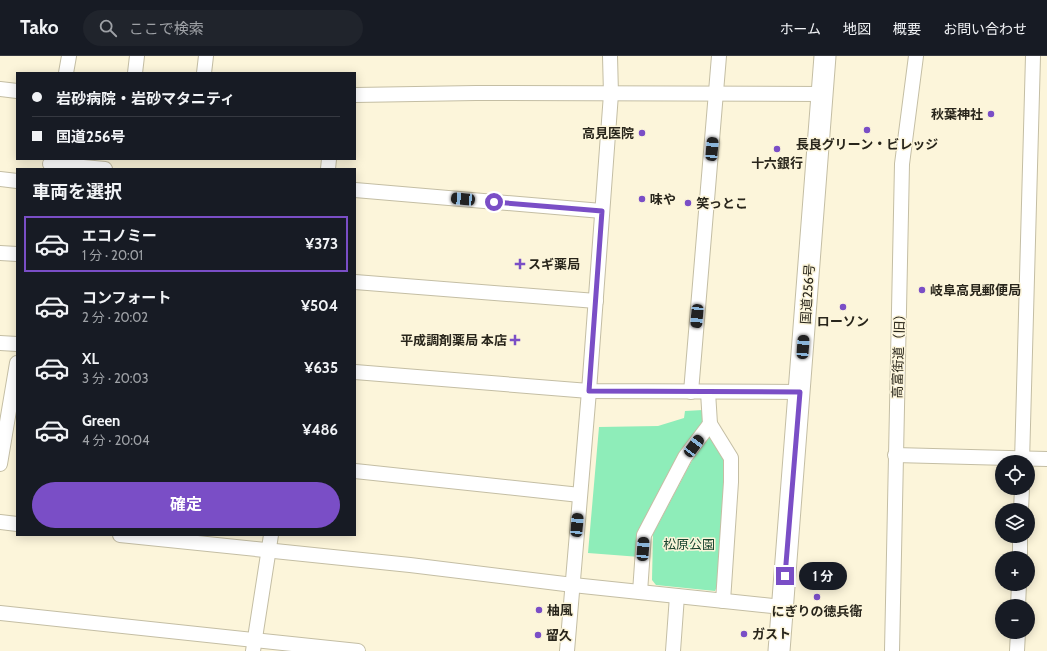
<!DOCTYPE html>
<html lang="ja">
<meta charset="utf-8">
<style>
body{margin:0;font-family:Cabin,"Noto Sans JP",sans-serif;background:#20242c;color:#f1f3f6;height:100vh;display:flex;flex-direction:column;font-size:15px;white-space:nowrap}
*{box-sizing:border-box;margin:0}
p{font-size:13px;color:#9ea1a6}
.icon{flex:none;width:22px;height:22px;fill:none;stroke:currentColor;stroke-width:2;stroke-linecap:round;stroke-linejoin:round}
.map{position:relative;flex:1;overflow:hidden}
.details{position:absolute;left:16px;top:112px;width:340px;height:368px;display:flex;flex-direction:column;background:#171b24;border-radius:0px;box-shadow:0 2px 10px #0003}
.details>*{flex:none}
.guide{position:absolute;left:16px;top:16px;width:340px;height:88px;border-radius:0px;box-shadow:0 2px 10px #0003;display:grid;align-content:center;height:88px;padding:0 16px;background:#171b24}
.buttons{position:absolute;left:995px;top:399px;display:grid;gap:8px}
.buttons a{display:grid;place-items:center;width:40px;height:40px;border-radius:50%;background:#171b24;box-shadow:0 2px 10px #0003;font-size:20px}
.end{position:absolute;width:18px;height:18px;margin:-9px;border:5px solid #7a4ec6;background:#fff;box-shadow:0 0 0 2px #fff}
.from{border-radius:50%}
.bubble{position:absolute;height:28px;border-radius:14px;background:#171b24;box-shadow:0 2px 10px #0003;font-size:13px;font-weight:700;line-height:28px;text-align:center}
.car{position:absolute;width:12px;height:24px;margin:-12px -6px;border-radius:5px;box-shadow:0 0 3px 1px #0007;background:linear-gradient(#222 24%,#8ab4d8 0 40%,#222 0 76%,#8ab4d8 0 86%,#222 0)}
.guide b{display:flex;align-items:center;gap:14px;height:38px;font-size:15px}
.guide b+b{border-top:1px solid #363941}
.guide i{width:10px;height:10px;background:#f1f3f6}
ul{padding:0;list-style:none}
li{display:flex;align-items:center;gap:12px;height:56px;margin:0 8px 6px;padding:0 8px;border:2px solid transparent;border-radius:0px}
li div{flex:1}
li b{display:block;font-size:15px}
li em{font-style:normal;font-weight:700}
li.active{border-color:#7a4ec6}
li>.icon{width:36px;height:36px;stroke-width:1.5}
h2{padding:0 16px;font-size:18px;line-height:48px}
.button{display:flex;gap:8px;margin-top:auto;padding:8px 16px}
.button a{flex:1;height:46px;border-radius:24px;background:#7a4ec6;color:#fff;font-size:16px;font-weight:700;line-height:46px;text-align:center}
header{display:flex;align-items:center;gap:24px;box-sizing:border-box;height:56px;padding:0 20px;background:#171b24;border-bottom:1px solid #363941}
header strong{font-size:19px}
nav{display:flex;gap:22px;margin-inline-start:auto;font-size:14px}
.search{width:280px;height:36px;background:#20242c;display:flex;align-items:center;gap:10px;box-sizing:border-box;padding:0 14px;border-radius:22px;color:#9ea1a6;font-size:15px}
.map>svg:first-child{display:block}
.green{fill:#8eedb9}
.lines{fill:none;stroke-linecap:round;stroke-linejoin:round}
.minor-casing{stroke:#c4bea4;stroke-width:16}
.highway-casing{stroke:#c4bea4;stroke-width:23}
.minor{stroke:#fff;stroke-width:14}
.highway{stroke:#fff;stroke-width:21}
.route{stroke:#7a4ec6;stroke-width:5}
.poi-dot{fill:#7a4ec6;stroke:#fcf5da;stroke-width:1.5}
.labels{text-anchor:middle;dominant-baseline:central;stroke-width:3;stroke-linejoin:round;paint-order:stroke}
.poi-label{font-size:13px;font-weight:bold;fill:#28251b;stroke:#fcf5da;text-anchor:start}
.street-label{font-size:13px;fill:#28251b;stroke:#fcf5da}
.park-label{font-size:13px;fill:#19452f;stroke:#fcf5da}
</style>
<header>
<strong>Tako</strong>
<div class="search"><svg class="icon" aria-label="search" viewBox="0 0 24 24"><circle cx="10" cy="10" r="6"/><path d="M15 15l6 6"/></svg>ここで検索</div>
<nav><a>ホーム</a><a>地図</a><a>概要</a><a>お問い合わせ</a></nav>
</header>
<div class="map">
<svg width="1047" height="595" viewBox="0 0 1047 595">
<rect width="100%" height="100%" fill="#fcf5da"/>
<g class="green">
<path d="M 703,354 L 705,368 L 640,501 L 588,497 L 599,371 L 658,370 L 684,362 L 685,355 Z"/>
<path d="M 707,379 L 713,380 L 732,408 L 723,517 L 715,535 L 656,529 L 652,524 L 653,478 L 697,395 Z"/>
</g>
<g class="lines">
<g class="minor-casing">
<g id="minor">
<path d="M 66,17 L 69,0"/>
<path d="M 135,17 L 137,0"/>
<path d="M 204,17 L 206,0"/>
<path d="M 0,33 L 17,35"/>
<path d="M 355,39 L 476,37 L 822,38"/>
<path d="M 50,108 L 105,113"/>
<path d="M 328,113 L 329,103"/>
<path d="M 0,123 L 17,125"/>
<path d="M 355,134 L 602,155"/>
<path d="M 0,197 L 17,198"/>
<path d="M 355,226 L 596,245"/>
<path d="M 0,287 L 17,288"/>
<path d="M 355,316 L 589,335 L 800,336"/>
<path d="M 691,336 L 719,0"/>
<path d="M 708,336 L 710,368 L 731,402 L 731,426 L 723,545"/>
<path d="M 895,399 L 1047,403"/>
<path d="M 1022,406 L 1033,0"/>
<path d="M 0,408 L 17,307"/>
<path d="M 355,415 L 580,439"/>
<path d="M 1021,454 L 1022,432"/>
<path d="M 0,466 L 17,468"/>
<path d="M 120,479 L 410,509 L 573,529 L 782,551"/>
<path d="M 1020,502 L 1020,480"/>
<path d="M 640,536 L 644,479 L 685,401 L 710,368"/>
<path d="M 1018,550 L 1019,528"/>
<path d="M 0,557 L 358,595"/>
<path d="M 253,595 L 271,479"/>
<path d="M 567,595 L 589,335 L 611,38 L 610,0"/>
<path d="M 673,595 L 677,540"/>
<path d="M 892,595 L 902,108 L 916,0"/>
<path d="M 1017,595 L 1018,576"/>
</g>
</g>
<g class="highway-casing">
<path id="highway" d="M 779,595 L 825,0"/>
</g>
<use href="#minor" class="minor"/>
<use href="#highway" class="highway"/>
</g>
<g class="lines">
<path class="route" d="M 494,146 L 602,155 L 589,335 L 800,336 L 785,520"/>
</g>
<g class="poi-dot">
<circle cx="991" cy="58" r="4"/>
<circle cx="867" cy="74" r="4"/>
<circle cx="642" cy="77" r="4"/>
<circle cx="777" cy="93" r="4"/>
<circle cx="642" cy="143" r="4"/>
<circle cx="688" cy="147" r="4"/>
<path d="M518 202h4v4h4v4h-4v4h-4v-4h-4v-4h4z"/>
<circle cx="922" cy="234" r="4"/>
<circle cx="843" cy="251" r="4"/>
<path d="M513 278h4v4h4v4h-4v4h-4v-4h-4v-4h4z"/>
<circle cx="817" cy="541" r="4"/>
<circle cx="539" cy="554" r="4"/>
<circle cx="744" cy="578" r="4"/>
<circle cx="538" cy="579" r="4"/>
</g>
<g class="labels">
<g class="poi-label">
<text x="983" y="58" text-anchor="end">秋葉神社</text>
<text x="634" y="77" text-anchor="end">高見医院</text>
<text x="867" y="88" text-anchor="middle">長良グリーン・ビレッジ</text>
<text x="777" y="107" text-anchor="middle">十六銀行</text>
<text x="650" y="143">味や</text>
<text x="696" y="147">笑っとこ</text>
<text x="528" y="208">スギ薬局</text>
<text x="930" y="234">岐阜高見郵便局</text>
<text x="843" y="265" text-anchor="middle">ローソン</text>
<text x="507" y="284" text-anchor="end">平成調剤薬局 本店</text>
<text x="547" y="554">柚風</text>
<text x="817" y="555" text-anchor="middle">にぎりの徳兵衛</text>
<text x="752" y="578">ガスト</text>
<text x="546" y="579">留久</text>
</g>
<g class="street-label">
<text transform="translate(807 238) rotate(-86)">国道256号</text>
<text transform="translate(898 297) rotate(-88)">高富街道（旧）</text>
</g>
<g class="park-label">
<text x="689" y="488">松原公園</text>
</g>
</g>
</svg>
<div class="buttons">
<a><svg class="icon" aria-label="locate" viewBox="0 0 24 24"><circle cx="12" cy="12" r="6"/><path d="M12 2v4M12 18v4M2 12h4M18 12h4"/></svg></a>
<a><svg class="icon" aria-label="layers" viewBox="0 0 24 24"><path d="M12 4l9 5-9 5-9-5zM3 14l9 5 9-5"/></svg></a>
<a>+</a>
<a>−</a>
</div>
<i class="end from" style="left:494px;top:146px"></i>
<i class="end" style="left:785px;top:520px"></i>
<div class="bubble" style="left:799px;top:506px;width:48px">1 分</div>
<i class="car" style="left:712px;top:93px;rotate:5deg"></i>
<i class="car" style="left:463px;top:143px;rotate:275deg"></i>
<i class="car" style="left:697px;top:260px;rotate:185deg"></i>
<i class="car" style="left:803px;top:291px;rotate:4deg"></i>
<i class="car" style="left:694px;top:390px;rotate:37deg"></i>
<i class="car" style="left:577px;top:469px;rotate:5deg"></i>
<i class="car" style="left:643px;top:493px;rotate:4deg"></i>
<div class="guide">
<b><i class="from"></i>岩砂病院・岩砂マタニティ</b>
<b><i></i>国道256号</b>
</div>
<section class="details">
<h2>車両を選択</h2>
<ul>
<li class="active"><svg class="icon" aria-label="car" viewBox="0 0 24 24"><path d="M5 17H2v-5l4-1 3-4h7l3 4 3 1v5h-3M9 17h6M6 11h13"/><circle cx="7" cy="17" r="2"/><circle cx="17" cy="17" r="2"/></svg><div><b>エコノミー</b><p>1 分 · 20:01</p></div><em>¥373</em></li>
<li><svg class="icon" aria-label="car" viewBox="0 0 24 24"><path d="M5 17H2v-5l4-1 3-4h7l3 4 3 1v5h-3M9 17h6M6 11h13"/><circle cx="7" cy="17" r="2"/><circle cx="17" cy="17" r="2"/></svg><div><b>コンフォート</b><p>2 分 · 20:02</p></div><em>¥504</em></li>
<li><svg class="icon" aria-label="car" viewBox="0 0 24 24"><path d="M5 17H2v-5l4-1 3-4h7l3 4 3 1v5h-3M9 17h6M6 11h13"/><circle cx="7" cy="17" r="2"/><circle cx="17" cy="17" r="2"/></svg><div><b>XL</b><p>3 分 · 20:03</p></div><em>¥635</em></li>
<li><svg class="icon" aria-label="car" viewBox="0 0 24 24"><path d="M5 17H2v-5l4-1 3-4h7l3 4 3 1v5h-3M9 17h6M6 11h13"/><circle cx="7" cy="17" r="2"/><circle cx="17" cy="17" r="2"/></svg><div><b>Green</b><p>4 分 · 20:04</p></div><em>¥486</em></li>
</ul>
<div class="button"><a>確定</a></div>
</section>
</div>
